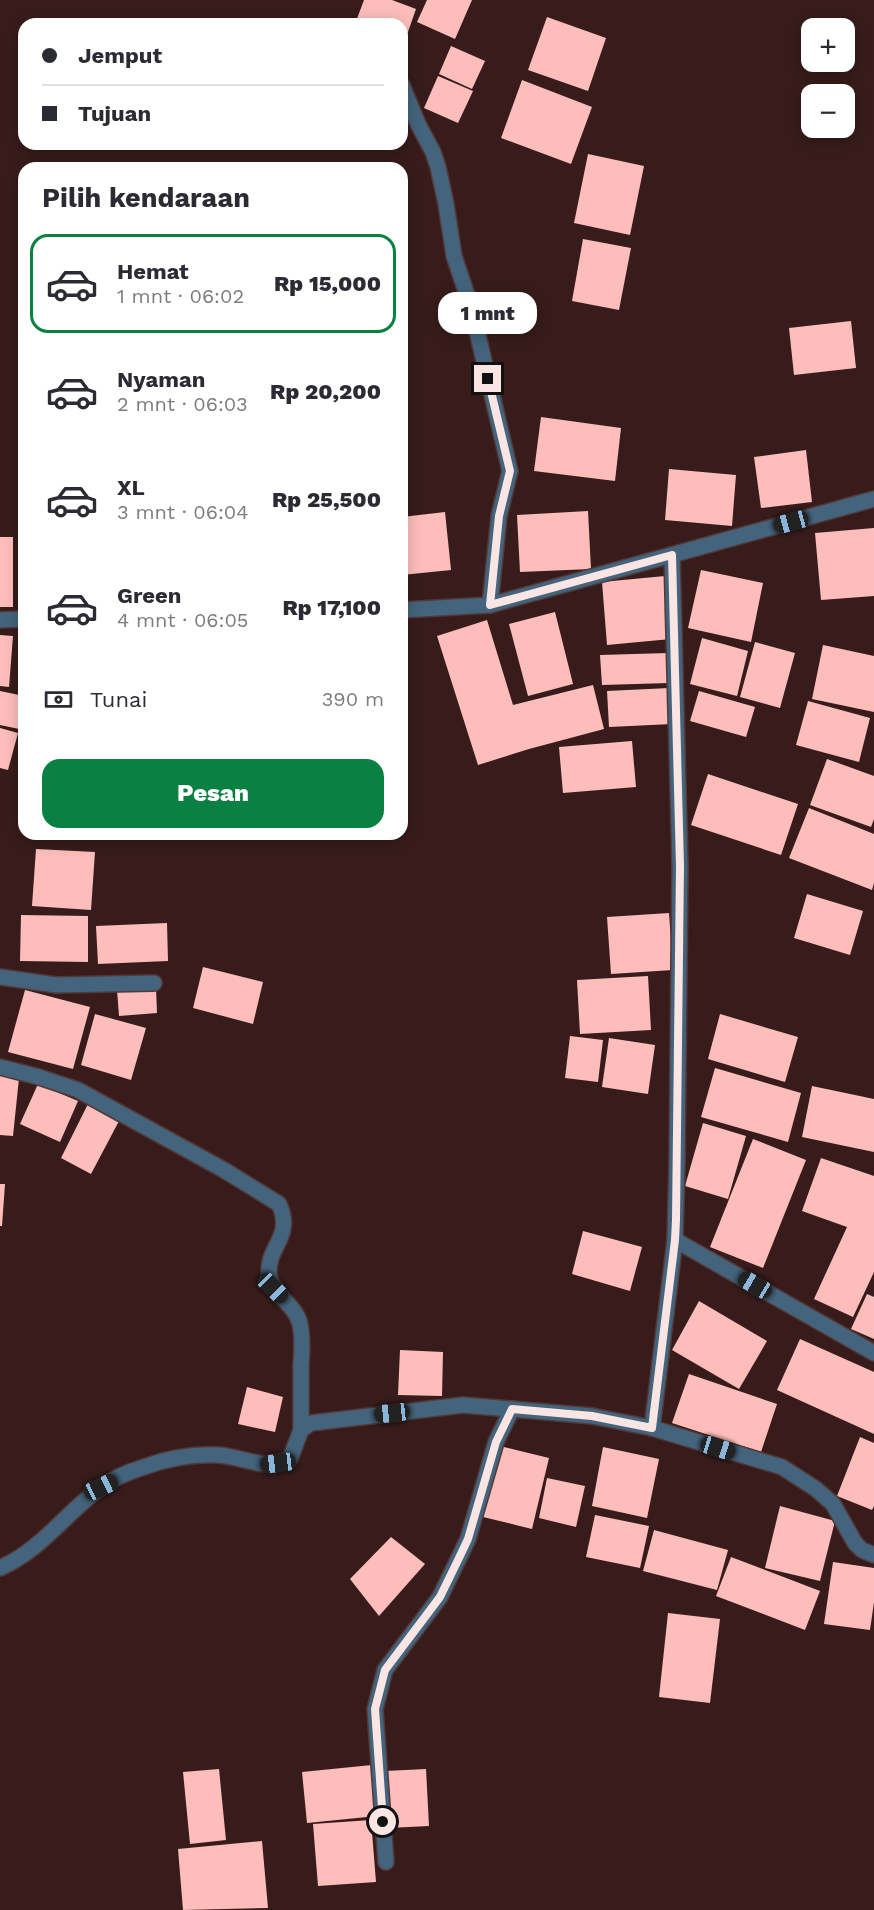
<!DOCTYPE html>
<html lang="id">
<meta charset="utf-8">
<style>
body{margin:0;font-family:"Work Sans",sans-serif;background:#f2f2f3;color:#2b2b33;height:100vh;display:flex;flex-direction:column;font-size:22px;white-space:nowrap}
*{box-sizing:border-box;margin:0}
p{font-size:20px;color:#7c7c81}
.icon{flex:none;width:33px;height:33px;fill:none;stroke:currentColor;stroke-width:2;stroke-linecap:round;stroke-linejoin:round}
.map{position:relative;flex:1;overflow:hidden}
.drawer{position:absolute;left:18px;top:162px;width:390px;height:678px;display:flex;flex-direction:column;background:#fff;border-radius:18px;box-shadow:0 3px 15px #0003}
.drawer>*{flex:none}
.hud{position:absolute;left:18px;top:18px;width:390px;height:132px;border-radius:18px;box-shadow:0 3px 15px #0003;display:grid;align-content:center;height:132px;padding:0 24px;background:#fff}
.buttons{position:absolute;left:801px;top:18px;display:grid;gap:12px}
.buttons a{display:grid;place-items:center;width:54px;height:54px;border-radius:12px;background:#fff;box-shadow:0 3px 15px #0003;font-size:30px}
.end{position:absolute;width:27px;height:27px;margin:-14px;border:8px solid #f8e5e4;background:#111;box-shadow:0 0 0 3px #111}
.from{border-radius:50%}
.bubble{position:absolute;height:42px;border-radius:18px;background:#fff;box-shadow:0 3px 15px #0003;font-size:20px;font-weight:800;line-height:42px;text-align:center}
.car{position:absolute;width:18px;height:36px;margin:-18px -9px;border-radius:8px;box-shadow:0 0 4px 2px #0007;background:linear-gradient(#222 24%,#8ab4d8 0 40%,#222 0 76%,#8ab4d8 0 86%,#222 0)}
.hud b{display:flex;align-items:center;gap:21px;height:57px;font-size:22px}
.hud b+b{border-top:2px solid #e1e1e2}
.hud i{width:15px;height:15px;background:#2b2b33}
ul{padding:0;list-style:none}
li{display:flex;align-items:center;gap:18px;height:99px;margin:0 12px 9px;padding:0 12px;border:3px solid transparent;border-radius:18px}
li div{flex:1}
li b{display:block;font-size:22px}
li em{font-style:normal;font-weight:800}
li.current{border-color:#0b8043}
li>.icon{width:54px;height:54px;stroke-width:1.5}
h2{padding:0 24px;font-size:27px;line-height:72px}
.pay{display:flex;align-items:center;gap:15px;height:66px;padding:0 24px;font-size:22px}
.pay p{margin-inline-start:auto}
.primary-button{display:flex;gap:12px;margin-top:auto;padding:12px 24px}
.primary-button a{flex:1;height:69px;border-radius:18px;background:#0b8043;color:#fff;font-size:24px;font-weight:800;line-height:69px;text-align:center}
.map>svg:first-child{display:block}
.building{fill:#fdbebb}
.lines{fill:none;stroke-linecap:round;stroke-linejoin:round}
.street-casing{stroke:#523837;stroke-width:18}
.street{stroke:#43647c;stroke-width:15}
.route{stroke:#f8e5e4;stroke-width:8}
</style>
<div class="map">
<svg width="874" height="1910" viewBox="0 0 874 1910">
<rect width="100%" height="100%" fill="#371c1b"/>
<g class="building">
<path d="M 364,0 L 392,0 L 416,9 L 402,49 L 402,24 L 355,24 Z"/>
<path d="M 427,0 L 472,0 L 455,39 L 417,22 Z"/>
<path d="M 547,17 L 606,38 L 588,91 L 528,70 Z"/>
<path d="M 451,46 L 485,61 L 472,89 L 439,74 Z"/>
<path d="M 438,76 L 473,91 L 458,123 L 424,108 Z"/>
<path d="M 522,80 L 592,107 L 571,164 L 501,138 Z"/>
<path d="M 588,154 L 644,166 L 630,235 L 574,223 Z"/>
<path d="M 583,239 L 631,248 L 619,310 L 572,301 Z"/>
<path d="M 851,321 L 856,368 L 794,375 L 789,328 Z"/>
<path d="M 541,417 L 621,428 L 615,481 L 534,471 Z"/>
<path d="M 806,450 L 812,502 L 761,508 L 754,457 Z"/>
<path d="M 669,469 L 736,475 L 732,526 L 665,520 Z"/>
<path d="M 588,511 L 591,569 L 520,572 L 517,515 Z"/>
<path d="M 445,512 L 451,570 L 402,575 L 402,517 Z"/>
<path d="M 874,528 L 874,596 L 821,600 L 815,533 Z"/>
<rect x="0" y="537" width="13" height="70"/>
<path d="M 701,570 L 763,583 L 751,642 L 688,628 Z"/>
<path d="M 665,576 L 671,639 L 607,645 L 602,582 Z"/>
<path d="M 555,612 L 573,684 L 528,696 L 509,624 Z"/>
<path d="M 487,620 L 513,705 L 593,685 L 604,729 L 529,749 L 478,765 L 437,636 Z"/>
<path d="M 0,635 L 13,636 L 9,687 L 0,686 Z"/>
<path d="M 702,638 L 748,651 L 737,696 L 690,684 Z"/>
<path d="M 755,642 L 795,653 L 780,708 L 740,697 Z"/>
<path d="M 823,645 L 874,656 L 874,712 L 812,699 Z"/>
<path d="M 668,653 L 669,683 L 602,685 L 600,655 Z"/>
<path d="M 669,688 L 672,724 L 609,727 L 607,691 Z"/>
<path d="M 0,691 L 24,696 L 24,730 L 0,725 Z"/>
<path d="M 699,691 L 755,707 L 746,737 L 690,721 Z"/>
<path d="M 808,701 L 870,718 L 859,762 L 796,745 Z"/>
<path d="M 0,728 L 18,733 L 8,770 L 0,768 Z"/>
<path d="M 632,741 L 636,787 L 563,793 L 559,747 Z"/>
<path d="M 827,759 L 874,776 L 874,819 L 871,827 L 810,805 Z"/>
<path d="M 708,774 L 798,804 L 781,855 L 691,825 Z"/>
<path d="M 809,808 L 874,834 L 874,883 L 872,890 L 789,858 Z"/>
<path d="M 36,849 L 95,852 L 91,910 L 32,906 Z"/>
<path d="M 807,894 L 863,911 L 850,955 L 794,938 Z"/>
<path d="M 669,913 L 673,970 L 611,974 L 607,917 Z"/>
<path d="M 21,915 L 88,916 L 88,962 L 20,961 Z"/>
<path d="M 167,923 L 168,961 L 98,964 L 96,926 Z"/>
<path d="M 203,967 L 263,982 L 253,1024 L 193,1008 Z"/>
<path d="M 648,976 L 651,1030 L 580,1034 L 577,980 Z"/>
<path d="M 156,988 L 157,1013 L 119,1016 L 117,990 Z"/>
<path d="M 25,990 L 90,1007 L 73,1069 L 8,1052 Z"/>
<path d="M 95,1014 L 146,1028 L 131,1080 L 81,1065 Z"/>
<path d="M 720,1014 L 798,1037 L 785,1082 L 708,1059 Z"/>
<path d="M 570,1036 L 603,1040 L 598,1082 L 565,1078 Z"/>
<path d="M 609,1038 L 655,1045 L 648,1094 L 602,1087 Z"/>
<path d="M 715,1068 L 801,1093 L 788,1142 L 701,1117 Z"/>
<path d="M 0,1075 L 19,1078 L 13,1136 L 0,1135 Z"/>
<path d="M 38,1084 L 78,1101 L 60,1142 L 20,1124 Z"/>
<path d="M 812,1086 L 874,1099 L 874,1152 L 802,1137 Z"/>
<path d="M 88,1104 L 119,1121 L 91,1174 L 61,1158 Z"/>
<path d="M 703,1123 L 746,1136 L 728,1199 L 685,1186 Z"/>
<path d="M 753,1139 L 806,1160 L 763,1268 L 710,1247 Z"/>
<path d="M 821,1158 L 874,1176 L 874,1272 L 853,1317 L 814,1299 L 847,1227 L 802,1211 Z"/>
<path d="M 0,1184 L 5,1184 L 2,1226 L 0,1226 Z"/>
<path d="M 583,1231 L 642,1247 L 630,1291 L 572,1274 Z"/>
<path d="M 867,1294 L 874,1297 L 874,1339 L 851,1329 Z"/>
<path d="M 699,1301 L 767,1341 L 739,1389 L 672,1350 Z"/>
<path d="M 800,1339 L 874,1372 L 874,1434 L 777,1390 Z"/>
<path d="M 400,1350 L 443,1352 L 442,1396 L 398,1395 Z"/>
<path d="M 689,1374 L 777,1404 L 761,1452 L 672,1423 Z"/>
<path d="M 247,1387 L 283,1397 L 275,1432 L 238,1424 Z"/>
<path d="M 860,1437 L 874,1443 L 874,1506 L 872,1510 L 837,1496 Z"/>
<path d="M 496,1445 L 549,1458 L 532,1529 L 479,1516 Z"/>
<path d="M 603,1447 L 659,1459 L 647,1518 L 592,1506 Z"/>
<path d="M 547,1478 L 585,1486 L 576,1527 L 539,1518 Z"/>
<path d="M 780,1506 L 835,1521 L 820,1581 L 765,1568 Z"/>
<path d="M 595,1515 L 649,1526 L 640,1568 L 586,1557 Z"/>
<path d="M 654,1530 L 728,1550 L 717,1590 L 643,1571 Z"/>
<path d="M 391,1537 L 425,1564 L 379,1616 L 350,1579 Z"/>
<path d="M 731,1557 L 820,1591 L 805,1630 L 716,1596 Z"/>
<path d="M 833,1562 L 874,1568 L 874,1602 L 870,1630 L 824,1624 Z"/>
<path d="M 668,1613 L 720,1619 L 710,1703 L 659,1697 Z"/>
<path d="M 372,1765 L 377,1816 L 307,1823 L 302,1772 Z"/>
<path d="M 219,1769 L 226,1840 L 190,1844 L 183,1772 Z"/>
<path d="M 426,1769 L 429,1826 L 388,1828 L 385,1771 Z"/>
<path d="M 371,1820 L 376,1882 L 318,1886 L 313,1824 Z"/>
<path d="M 262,1841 L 268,1908 L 183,1910 L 178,1849 Z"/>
</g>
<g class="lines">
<g class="street-casing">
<g id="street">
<path d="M 402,85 L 418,124 L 433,152 L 438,167 L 446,204 L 454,256 L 472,310 L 510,471 L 499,516 L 490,605"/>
<path d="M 402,610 L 490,605 L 874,499"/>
<path d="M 0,620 L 24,619"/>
<path d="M 0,977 L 56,985 L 154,983"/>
<path d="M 0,1067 L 39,1077 L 78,1090 L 224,1170 L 279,1204 C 294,1237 267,1246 269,1274 C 272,1296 295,1303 300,1324 C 303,1337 302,1352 301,1365 C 301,1387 301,1408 301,1430"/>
<path d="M 675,1240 L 874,1353"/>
<path d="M 652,1428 L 675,1240 L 677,1161 L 680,866 L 672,555"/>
<path d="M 0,1568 C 41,1550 65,1514 100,1488 C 111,1480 128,1472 141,1468 C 165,1459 193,1454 218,1455 C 247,1457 260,1471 290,1459 L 301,1430 L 311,1423 L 463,1405 L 592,1416 L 652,1428 L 782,1467 L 816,1489 L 833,1504 L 855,1543 L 862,1550 L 874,1555"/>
<path d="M 386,1862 L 375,1709 L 385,1670 L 440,1597 L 468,1539 L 496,1442 L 512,1409"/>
</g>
</g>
<use href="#street" class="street"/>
</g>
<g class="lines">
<path class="route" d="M 383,1822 L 375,1709 L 385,1670 L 440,1597 L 459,1558 L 468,1539 L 496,1442 L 512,1409 L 592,1416 L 652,1428 L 675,1240 L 676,1220 L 680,866 L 672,555 L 490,605 L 499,516 L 510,471 L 488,379"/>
</g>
</svg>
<div class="buttons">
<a>+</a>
<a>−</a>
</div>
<i class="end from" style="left:383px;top:1822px"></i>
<i class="end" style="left:488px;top:379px"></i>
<div class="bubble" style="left:438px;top:292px;width:99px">1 mnt</div>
<i class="car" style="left:791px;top:522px;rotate:255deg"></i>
<i class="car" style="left:755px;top:1285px;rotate:300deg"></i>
<i class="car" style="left:273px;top:1288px;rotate:135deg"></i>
<i class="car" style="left:392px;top:1413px;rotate:264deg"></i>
<i class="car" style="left:718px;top:1448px;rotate:107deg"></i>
<i class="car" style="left:278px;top:1463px;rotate:263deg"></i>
<i class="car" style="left:101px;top:1487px;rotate:65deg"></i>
<div class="hud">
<b><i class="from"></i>Jemput</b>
<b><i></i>Tujuan</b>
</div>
<section class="drawer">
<h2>Pilih kendaraan</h2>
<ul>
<li class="current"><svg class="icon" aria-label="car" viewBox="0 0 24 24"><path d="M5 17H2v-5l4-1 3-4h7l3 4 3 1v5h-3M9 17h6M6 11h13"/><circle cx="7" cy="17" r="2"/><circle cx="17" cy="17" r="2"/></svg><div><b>Hemat</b><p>1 mnt · 06:02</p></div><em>Rp 15,000</em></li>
<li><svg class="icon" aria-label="car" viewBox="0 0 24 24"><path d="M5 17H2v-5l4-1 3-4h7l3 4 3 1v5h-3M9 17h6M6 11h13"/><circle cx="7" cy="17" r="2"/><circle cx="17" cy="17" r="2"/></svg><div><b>Nyaman</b><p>2 mnt · 06:03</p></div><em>Rp 20,200</em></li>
<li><svg class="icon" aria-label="car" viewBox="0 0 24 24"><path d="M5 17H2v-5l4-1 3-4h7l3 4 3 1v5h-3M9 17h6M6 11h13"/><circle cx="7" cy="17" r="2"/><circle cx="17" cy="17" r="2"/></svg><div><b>XL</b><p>3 mnt · 06:04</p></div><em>Rp 25,500</em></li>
<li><svg class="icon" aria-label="car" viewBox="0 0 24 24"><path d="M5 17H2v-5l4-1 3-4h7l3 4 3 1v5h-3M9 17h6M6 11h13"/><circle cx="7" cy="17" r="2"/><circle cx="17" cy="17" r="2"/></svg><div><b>Green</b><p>4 mnt · 06:05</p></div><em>Rp 17,100</em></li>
</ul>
<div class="pay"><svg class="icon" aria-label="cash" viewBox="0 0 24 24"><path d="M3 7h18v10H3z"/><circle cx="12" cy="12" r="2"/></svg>Tunai<p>390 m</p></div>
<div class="primary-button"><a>Pesan</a></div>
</section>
</div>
